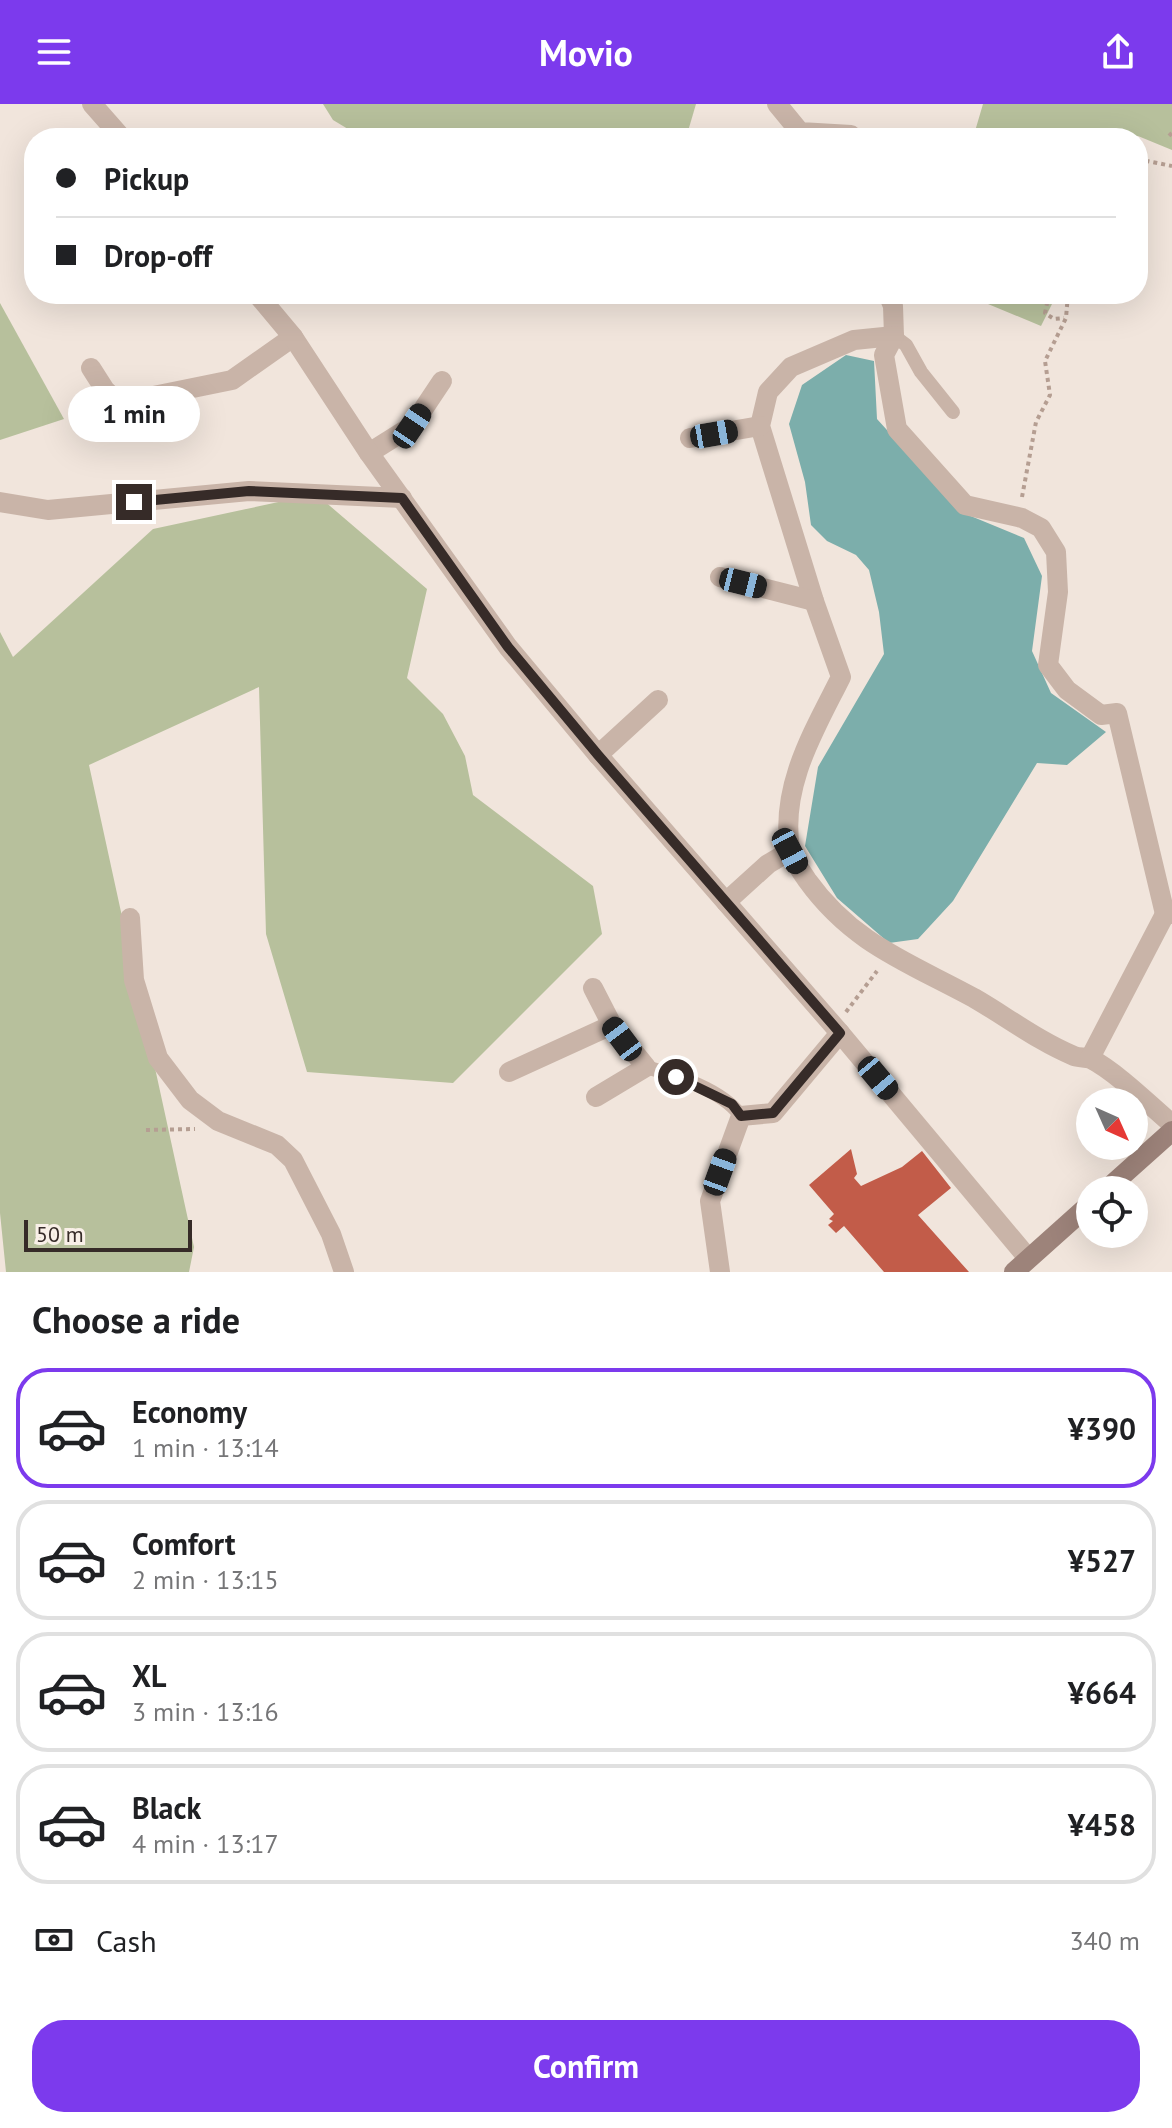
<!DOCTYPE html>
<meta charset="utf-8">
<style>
body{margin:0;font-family:"PT Sans",sans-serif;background:#f2f2f2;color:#202124;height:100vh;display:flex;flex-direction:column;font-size:30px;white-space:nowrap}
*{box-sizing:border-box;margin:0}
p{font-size:26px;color:#757577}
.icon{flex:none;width:44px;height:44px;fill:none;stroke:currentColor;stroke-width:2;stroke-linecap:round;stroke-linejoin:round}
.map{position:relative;height:1168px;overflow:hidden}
.drawer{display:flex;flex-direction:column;background:#fff;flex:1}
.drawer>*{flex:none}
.top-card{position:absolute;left:24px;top:24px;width:1124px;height:176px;border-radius:32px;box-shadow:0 8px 32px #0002;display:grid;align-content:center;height:176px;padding:0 32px;background:#fff}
.needle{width:52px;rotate:135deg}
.tools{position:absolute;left:1076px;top:984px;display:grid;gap:16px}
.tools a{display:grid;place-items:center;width:72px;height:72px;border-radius:50%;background:#fff;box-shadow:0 8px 32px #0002;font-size:40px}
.scale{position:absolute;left:24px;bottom:20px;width:168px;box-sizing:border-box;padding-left:8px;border:4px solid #362b28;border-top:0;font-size:22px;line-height:28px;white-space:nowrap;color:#362b28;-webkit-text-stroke:6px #f9f0e8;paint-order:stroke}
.end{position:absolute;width:36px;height:36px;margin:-18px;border:10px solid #362b28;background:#fff;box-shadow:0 0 0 4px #fff}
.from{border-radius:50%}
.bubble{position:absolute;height:56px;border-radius:28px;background:#fff;box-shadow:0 8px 32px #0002;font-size:26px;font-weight:800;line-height:56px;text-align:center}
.car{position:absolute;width:24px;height:48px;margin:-24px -12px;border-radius:10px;box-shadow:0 0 6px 2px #0007;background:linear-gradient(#222 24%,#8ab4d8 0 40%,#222 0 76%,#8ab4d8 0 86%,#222 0)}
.top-card b{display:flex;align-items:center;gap:28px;height:76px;font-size:30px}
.top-card b+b{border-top:2px solid #e0e0e0}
.top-card i{width:20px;height:20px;background:#202124}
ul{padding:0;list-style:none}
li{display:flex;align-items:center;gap:24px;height:120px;margin:0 16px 12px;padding:0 16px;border:4px solid #e0e0e0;border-radius:32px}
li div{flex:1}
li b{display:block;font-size:30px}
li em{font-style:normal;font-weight:800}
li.current{border-color:#7c3aed}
li>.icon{width:72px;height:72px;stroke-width:1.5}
h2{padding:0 32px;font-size:36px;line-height:96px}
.pay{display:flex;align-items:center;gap:20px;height:88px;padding:0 32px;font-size:30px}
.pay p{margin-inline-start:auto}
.cta{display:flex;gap:16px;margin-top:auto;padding:16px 32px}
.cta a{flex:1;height:92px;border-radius:32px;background:#7c3aed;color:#fff;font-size:32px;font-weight:800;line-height:92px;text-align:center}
header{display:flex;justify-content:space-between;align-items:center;height:104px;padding:0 32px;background:#7c3aed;color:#fff;font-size:36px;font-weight:800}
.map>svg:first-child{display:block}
.green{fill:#b7c09c}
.water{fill:#7caeab}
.building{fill:#c25c49}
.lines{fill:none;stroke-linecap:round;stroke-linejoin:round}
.path{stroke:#b59e92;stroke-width:4;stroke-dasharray:4 4;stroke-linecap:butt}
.service{stroke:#c9b4a8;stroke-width:14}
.minor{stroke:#c9b4a8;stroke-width:20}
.tertiary{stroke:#c9b4a8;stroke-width:20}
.secondary{stroke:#9d837a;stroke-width:20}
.route{stroke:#362b28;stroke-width:10}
</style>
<header><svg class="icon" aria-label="menu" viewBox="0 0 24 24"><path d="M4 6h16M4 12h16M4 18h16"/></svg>Movio<svg class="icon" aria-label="share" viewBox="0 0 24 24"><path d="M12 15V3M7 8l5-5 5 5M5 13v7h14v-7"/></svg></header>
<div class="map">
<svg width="1172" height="1168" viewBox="0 0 1172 1168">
<rect width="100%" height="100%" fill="#f1e5dc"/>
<g class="green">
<path d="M 323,0 L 696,0 L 686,34 L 363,34 L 333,16 Z"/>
<path d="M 983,0 L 1172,0 L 1172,46 L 1138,32 L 973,34 Z"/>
<path d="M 987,190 L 1057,190 L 1041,222 L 988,200 Z"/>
<path d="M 0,199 L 64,315 L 0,336 Z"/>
<path d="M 316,390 L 427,485 L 407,574 L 443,610 L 465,652 L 473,691 L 593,782 L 602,830 L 453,979 L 307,968 L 266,830 L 259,583 L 89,661 L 194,1143 L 189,1168 L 6,1168 L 0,1109 L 0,528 L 13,553 L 153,425 Z"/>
</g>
<path class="water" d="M 846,251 L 874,257 L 877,315 L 961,408 L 1024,434 L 1042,472 L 1032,547 L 1051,589 L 1106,628 L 1067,661 L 1037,659 L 953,797 L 918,835 L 889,839 L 837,794 L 805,742 L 818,663 L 884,550 L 879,508 L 869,466 L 856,451 L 827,437 L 811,421 L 805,378 L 789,320 L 802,281 Z"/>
<path class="building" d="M 851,1045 L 857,1070 L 854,1074 L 861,1082 L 902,1063 L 922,1047 L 951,1084 L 918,1111 L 969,1168 L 884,1168 L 844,1122 L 836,1129 L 828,1121 L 833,1117 L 829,1115 L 834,1110 L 809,1081 Z"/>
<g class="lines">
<g class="path">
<path d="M 1169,29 L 1172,32"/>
<path d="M 1132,34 L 1133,34"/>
<path d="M 1138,58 L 1142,56 L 1172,62"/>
<path d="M 1049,190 L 1045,209 L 1054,215 L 1064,214"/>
<path d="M 1022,393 L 1036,318 L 1050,291 L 1045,257 L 1066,214 L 1068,190"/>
<path d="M 846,908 L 877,867"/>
<path d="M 146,1026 L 195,1025"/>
</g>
<g class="service">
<path d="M 894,232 L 906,241 L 921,268 L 953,308"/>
<path d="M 646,963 C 677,972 721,985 741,1012"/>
</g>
<g class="minor">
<path d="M 777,0 L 800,28 L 851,31 L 851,34"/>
<path d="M 888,190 L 893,202 L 894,232 L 884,251 L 897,325 L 965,401 L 1022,414 L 1041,424 L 1056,448 L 1058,488 L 1048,561 L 1067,586 L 1101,611 L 1117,609 L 1165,810"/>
<path d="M 894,232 L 854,236 L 791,263 L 768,288 L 760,322 L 814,497 L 841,573 C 814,627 780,682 790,745 C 792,755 801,767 807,776 C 853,840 908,858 974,894 C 1007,913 1038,937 1074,952 C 1079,954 1086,953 1091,955 C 1115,967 1151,1002 1172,1020"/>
<path d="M 91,264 L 105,286 L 119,299 L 232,276 L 293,233"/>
<path d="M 690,334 L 760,322"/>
<path d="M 369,349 L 412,322 L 442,277"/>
<path d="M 0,398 L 48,406 L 249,387 L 402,394"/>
<path d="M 720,473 L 814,497"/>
<path d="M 598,651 L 658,596"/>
<path d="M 726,798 L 768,760 L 790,747"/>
<path d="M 130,814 L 134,876 L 158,954 L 190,996 L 218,1017 L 277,1041 L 293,1056 L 331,1130 L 344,1168"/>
<path d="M 593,884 L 612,921 L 646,963 L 596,993"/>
<path d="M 1090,954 L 1165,810 L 1172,810"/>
<path d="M 509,968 L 612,921"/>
<path d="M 720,1168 L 710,1097 L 741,1012 L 773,1009 L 840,929"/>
</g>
<g class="tertiary">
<path d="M 92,0 L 122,34"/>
<path d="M 257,190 L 293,233 L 369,349 L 508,543 L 598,651 L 840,929 L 1028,1154"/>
</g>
<g class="secondary">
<path d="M 1106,1086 L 1172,1027"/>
<path d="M 1014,1168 L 1090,1100"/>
</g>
</g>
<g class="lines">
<path class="route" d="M 134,398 L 249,387 L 402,394 L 508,543 L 598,651 L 840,929 L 773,1009 L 741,1012 L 732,1000 L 676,973"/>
</g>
</svg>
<div class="tools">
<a><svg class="needle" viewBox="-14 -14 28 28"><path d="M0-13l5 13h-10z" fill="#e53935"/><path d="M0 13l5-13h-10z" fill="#757577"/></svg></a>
<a><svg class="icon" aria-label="locate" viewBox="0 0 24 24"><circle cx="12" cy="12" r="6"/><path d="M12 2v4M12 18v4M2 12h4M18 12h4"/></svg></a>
</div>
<div class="scale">50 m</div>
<i class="end from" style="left:676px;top:973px"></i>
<i class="end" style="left:134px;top:398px"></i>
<div class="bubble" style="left:68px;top:282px;width:132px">1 min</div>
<i class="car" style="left:412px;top:322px;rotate:34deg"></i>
<i class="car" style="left:714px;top:330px;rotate:80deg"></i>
<i class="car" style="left:743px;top:479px;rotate:104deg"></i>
<i class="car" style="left:790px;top:747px;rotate:152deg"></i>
<i class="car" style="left:622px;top:935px;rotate:323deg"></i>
<i class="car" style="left:878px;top:974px;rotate:140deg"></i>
<i class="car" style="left:720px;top:1068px;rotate:20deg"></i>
<div class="top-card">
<b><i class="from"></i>Pickup</b>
<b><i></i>Drop-off</b>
</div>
</div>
<section class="drawer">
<h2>Choose a ride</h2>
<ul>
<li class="current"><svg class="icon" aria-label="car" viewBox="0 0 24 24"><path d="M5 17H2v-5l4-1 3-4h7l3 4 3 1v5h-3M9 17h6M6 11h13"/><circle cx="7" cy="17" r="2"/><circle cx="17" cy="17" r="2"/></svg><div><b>Economy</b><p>1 min · 13:14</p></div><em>¥390</em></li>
<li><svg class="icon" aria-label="car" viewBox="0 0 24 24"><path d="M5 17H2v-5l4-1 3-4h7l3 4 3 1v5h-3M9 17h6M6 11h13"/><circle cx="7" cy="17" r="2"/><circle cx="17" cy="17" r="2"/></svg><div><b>Comfort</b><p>2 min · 13:15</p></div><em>¥527</em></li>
<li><svg class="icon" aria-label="car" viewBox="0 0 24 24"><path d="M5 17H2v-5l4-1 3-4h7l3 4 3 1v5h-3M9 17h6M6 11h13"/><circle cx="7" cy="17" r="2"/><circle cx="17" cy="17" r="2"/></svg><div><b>XL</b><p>3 min · 13:16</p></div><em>¥664</em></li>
<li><svg class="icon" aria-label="car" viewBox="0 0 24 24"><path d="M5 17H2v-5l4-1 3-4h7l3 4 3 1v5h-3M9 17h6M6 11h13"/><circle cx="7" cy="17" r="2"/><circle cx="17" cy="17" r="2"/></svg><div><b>Black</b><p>4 min · 13:17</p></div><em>¥458</em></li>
</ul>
<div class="pay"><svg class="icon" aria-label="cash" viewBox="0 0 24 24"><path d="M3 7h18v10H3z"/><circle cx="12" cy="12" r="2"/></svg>Cash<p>340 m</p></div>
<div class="cta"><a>Confirm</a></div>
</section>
